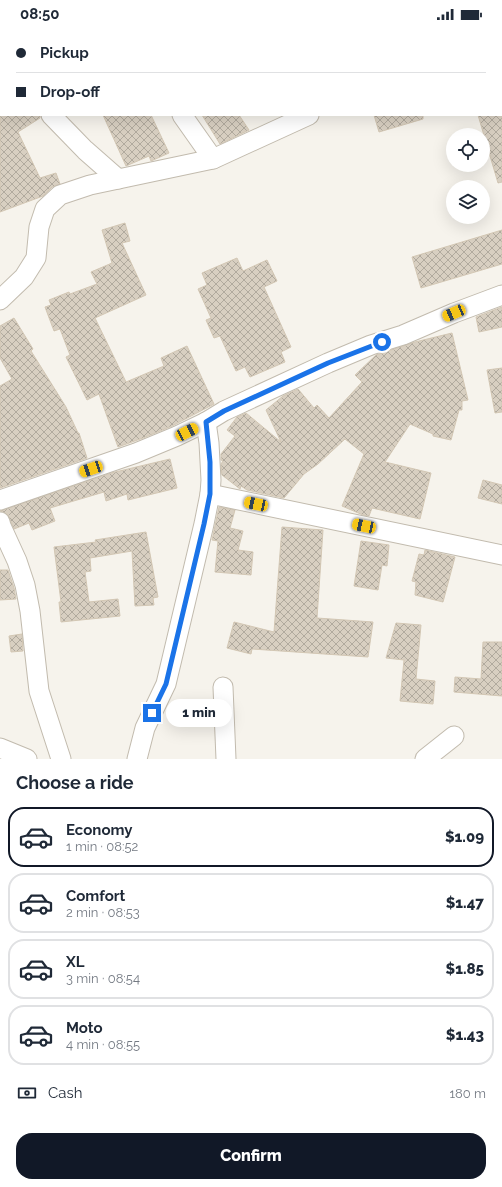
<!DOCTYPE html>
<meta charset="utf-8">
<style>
body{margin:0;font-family:Raleway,sans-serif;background:#f2f2f3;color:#1f2937;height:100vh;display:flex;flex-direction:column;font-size:15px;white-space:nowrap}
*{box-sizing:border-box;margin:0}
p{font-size:13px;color:#747a83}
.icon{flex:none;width:22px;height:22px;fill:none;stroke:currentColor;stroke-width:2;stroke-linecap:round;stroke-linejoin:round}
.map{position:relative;height:731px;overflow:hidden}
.sheet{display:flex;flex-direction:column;background:#fff;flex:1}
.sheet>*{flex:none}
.hud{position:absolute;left:0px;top:0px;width:502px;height:88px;box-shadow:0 4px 16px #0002;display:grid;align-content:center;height:88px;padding:0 16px;background:#fff}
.fabs{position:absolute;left:446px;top:100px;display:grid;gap:8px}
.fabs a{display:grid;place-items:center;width:44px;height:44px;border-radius:50%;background:#fff;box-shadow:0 4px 16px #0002;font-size:20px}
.end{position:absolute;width:18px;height:18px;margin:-9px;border:5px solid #1a73e8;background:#fff;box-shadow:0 0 0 2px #fff}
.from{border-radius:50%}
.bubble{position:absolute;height:28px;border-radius:14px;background:#fff;box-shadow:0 4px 16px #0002;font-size:13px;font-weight:800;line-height:28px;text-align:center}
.car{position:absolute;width:12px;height:24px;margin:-12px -6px;border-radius:5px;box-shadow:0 0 3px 1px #0007;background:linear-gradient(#f5c518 24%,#345 0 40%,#f5c518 0 76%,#345 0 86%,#f5c518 0)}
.hud b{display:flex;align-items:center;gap:14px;height:38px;font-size:15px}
.hud b+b{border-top:1px solid #e0e1e3}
.hud i{width:10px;height:10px;background:#1f2937}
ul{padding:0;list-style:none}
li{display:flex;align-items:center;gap:12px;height:60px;margin:0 8px 6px;padding:0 8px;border:2px solid #e0e1e3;border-radius:16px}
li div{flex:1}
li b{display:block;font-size:15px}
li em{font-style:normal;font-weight:800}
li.current{border-color:#111827}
li>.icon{width:36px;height:36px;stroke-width:1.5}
h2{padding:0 16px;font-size:18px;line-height:48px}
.pay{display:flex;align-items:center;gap:10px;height:44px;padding:0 16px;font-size:15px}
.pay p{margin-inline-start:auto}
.action{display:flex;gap:8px;margin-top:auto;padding:8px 16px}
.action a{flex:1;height:46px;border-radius:16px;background:#111827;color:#fff;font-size:16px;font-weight:800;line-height:46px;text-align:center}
.status{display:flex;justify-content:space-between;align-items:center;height:28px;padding:0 20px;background:#fff;direction:ltr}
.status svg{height:11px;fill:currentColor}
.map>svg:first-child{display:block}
.building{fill:url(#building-cross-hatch);stroke:#d3c7b4}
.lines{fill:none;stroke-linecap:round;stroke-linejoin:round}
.minor-casing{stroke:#c2bbae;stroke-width:21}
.minor{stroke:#fff;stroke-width:19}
.route{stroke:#1a73e8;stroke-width:5}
</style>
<div class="status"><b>08:50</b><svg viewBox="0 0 49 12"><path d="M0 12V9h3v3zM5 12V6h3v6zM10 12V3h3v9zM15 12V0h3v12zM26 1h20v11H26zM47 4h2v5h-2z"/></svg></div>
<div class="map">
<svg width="502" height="731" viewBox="0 0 502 731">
<defs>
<pattern id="building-cross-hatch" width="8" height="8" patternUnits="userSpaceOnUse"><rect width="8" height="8" fill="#d8cfc1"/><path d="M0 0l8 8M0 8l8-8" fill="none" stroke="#b1aa9e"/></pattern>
</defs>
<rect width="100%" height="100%" fill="#f6f3ec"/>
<g class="building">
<path d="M 0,87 L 40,87 L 40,90 L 18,104 L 40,150 L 56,145 L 60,156 L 52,159 L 43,168 L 0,184 Z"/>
<path d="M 103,87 L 151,87 L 169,125 L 151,133 L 149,128 L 126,138 Z"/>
<path d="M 202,87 L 239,87 L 249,102 L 220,116 Z"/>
<path d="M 374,87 L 423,87 L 423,91 L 379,104 Z"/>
<path d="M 478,87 L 502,87 L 502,154 L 498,155 Z"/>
<path d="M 125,195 L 130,213 L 122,215 L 146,267 L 95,290 L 126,354 L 164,338 L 161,330 L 187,318 L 214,376 L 172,398 L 143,410 L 118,419 L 99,366 L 87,372 L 66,329 L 70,327 L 60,301 L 54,303 L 45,279 L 51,277 L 49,272 L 69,264 L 70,266 L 97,256 L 91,244 L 112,235 L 102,202 Z"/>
<path d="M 502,202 L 502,236 L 421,260 L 412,229 Z"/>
<path d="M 237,230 L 243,243 L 267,232 L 277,253 L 264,259 L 291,319 L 281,324 L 285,334 L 250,349 L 245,339 L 236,343 L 220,308 L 214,310 L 206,292 L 211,290 L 198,261 L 207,257 L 202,245 Z"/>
<path d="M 502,279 L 502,299 L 479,304 L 476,289 Z"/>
<path d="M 14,290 L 33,321 L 31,323 L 66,379 L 78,405 L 79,405 L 87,430 L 0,460 L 0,358 L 12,351 L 0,330 L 0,298 Z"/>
<path d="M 452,305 L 468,372 L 462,373 L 462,382 L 459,382 L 451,412 L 433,408 L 433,406 L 410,396 L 385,434 L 431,445 L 420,491 L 372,480 L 369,488 L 363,487 L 342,478 L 364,426 L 345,411 L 318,436 L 304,446 L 284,470 L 247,462 L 241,458 L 240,461 L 222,447 L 221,441 L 222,440 L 221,439 L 221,436 L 223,433 L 221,432 L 221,426 L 235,408 L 227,402 L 237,389 L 246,385 L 281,414 L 266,382 L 283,368 L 298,361 L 314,380 L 317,377 L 329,390 L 362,354 L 355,347 L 376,327 L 415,314 Z"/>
<path d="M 502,340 L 502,384 L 495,385 L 487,342 Z"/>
<path d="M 170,431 L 177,460 L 128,472 L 127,466 L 106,473 L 104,464 L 50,480 L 55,493 L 32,502 L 29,495 L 14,501 L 8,487 L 3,484 L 0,483 L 111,445 Z"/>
<path d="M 483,452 L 502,457 L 502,476 L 478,470 Z"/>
<path d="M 219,479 L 235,482 L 230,500 L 243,503 L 238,522 L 253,524 L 251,547 L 215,544 L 218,513 L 212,512 Z"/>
<path d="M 282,499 L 323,502 L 317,590 L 373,594 L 368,629 L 252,621 L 251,626 L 227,620 L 234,594 L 274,604 Z"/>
<path d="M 146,504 L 158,569 L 153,570 L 154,577 L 135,578 L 132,523 L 90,530 L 91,543 L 85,544 L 89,574 L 118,571 L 120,588 L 61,594 L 59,574 L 61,574 L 54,519 L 96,514 L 95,512 Z"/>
<path d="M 361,513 L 389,517 L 387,538 L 382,537 L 378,562 L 354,558 Z"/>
<path d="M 425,522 L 455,529 L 443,574 L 415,567 L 416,554 L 412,553 L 419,526 L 424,527 Z"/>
<path d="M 0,542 L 8,542 L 14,560 L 16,571 L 0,572 Z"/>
<path d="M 396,595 L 421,597 L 416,651 L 435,653 L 433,676 L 400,673 L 404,632 L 386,630 Z"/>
<path d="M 22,606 L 23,623 L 11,624 L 9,608 Z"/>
<path d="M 483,614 L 502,614 L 502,668 L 454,664 L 455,649 L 481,651 Z"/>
</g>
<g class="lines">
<g class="minor-casing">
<g id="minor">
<path d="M 130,0 L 131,1"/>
<path d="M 501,16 L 502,16"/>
<path d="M 0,69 L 1,69"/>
<path d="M 51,87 L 85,122 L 118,151"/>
<path d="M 182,87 L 213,131"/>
<path d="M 0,272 L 24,249 L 36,230 L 39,199 L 45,181 L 60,167 L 90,157 L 213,131 L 309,87"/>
<path d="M 210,466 L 502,527"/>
<path d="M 0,472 L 136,425 L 177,408 L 206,394 L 224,383 L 328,335 L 371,317 L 403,307 L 454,285 L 502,267"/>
<path d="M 0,494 L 1,498 L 17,533 L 25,557 L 30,583 L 39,663 L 61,731"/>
<path d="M 223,659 L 226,731"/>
<path d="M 0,720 L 27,731"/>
<path d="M 137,731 L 145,700 L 166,656 L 204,496 L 210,466 L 211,452 L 209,415 L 206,394"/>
<path d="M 425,731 L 454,708"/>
</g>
</g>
<use href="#minor" class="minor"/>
</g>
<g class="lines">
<path class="route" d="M 152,685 L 166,656 L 204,496 L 210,466 L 210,434 L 206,394 L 224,383 L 328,335 L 382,314"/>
</g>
</svg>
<div class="fabs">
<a><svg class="icon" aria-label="locate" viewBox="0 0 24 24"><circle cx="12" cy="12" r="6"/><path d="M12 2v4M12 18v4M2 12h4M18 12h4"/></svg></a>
<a><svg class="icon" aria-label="layers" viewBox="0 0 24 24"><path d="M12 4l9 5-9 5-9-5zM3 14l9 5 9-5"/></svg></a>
</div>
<i class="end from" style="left:382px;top:314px"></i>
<i class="end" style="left:152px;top:685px"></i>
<div class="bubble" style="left:166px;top:671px;width:66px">1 min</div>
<i class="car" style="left:454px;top:285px;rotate:247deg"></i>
<i class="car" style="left:187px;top:404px;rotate:63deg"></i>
<i class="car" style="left:91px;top:441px;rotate:251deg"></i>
<i class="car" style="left:256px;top:476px;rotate:282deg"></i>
<i class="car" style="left:364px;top:498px;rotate:282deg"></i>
<div class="hud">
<b><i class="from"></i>Pickup</b>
<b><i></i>Drop-off</b>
</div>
</div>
<section class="sheet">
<h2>Choose a ride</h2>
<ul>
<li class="current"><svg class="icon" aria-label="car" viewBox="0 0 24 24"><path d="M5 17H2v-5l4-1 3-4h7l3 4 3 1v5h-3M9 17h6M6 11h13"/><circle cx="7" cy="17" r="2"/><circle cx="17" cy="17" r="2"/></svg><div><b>Economy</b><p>1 min · 08:52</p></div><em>$1.09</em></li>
<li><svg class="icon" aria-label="car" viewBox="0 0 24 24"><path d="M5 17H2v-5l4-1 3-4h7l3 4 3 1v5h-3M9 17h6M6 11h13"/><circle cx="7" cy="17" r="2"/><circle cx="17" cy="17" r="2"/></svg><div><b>Comfort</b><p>2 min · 08:53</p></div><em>$1.47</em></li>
<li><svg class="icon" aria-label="car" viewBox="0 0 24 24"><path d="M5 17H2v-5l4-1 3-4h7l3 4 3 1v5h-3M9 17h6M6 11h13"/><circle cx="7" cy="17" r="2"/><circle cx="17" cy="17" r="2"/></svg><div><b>XL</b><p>3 min · 08:54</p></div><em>$1.85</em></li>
<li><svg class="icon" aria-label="car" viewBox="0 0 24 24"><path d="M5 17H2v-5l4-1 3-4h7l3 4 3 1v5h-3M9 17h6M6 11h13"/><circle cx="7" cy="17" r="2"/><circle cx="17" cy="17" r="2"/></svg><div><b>Moto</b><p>4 min · 08:55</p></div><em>$1.43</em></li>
</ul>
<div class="pay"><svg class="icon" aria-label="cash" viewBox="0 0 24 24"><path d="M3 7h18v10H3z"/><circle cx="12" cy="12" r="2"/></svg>Cash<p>180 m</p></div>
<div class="action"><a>Confirm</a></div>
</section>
